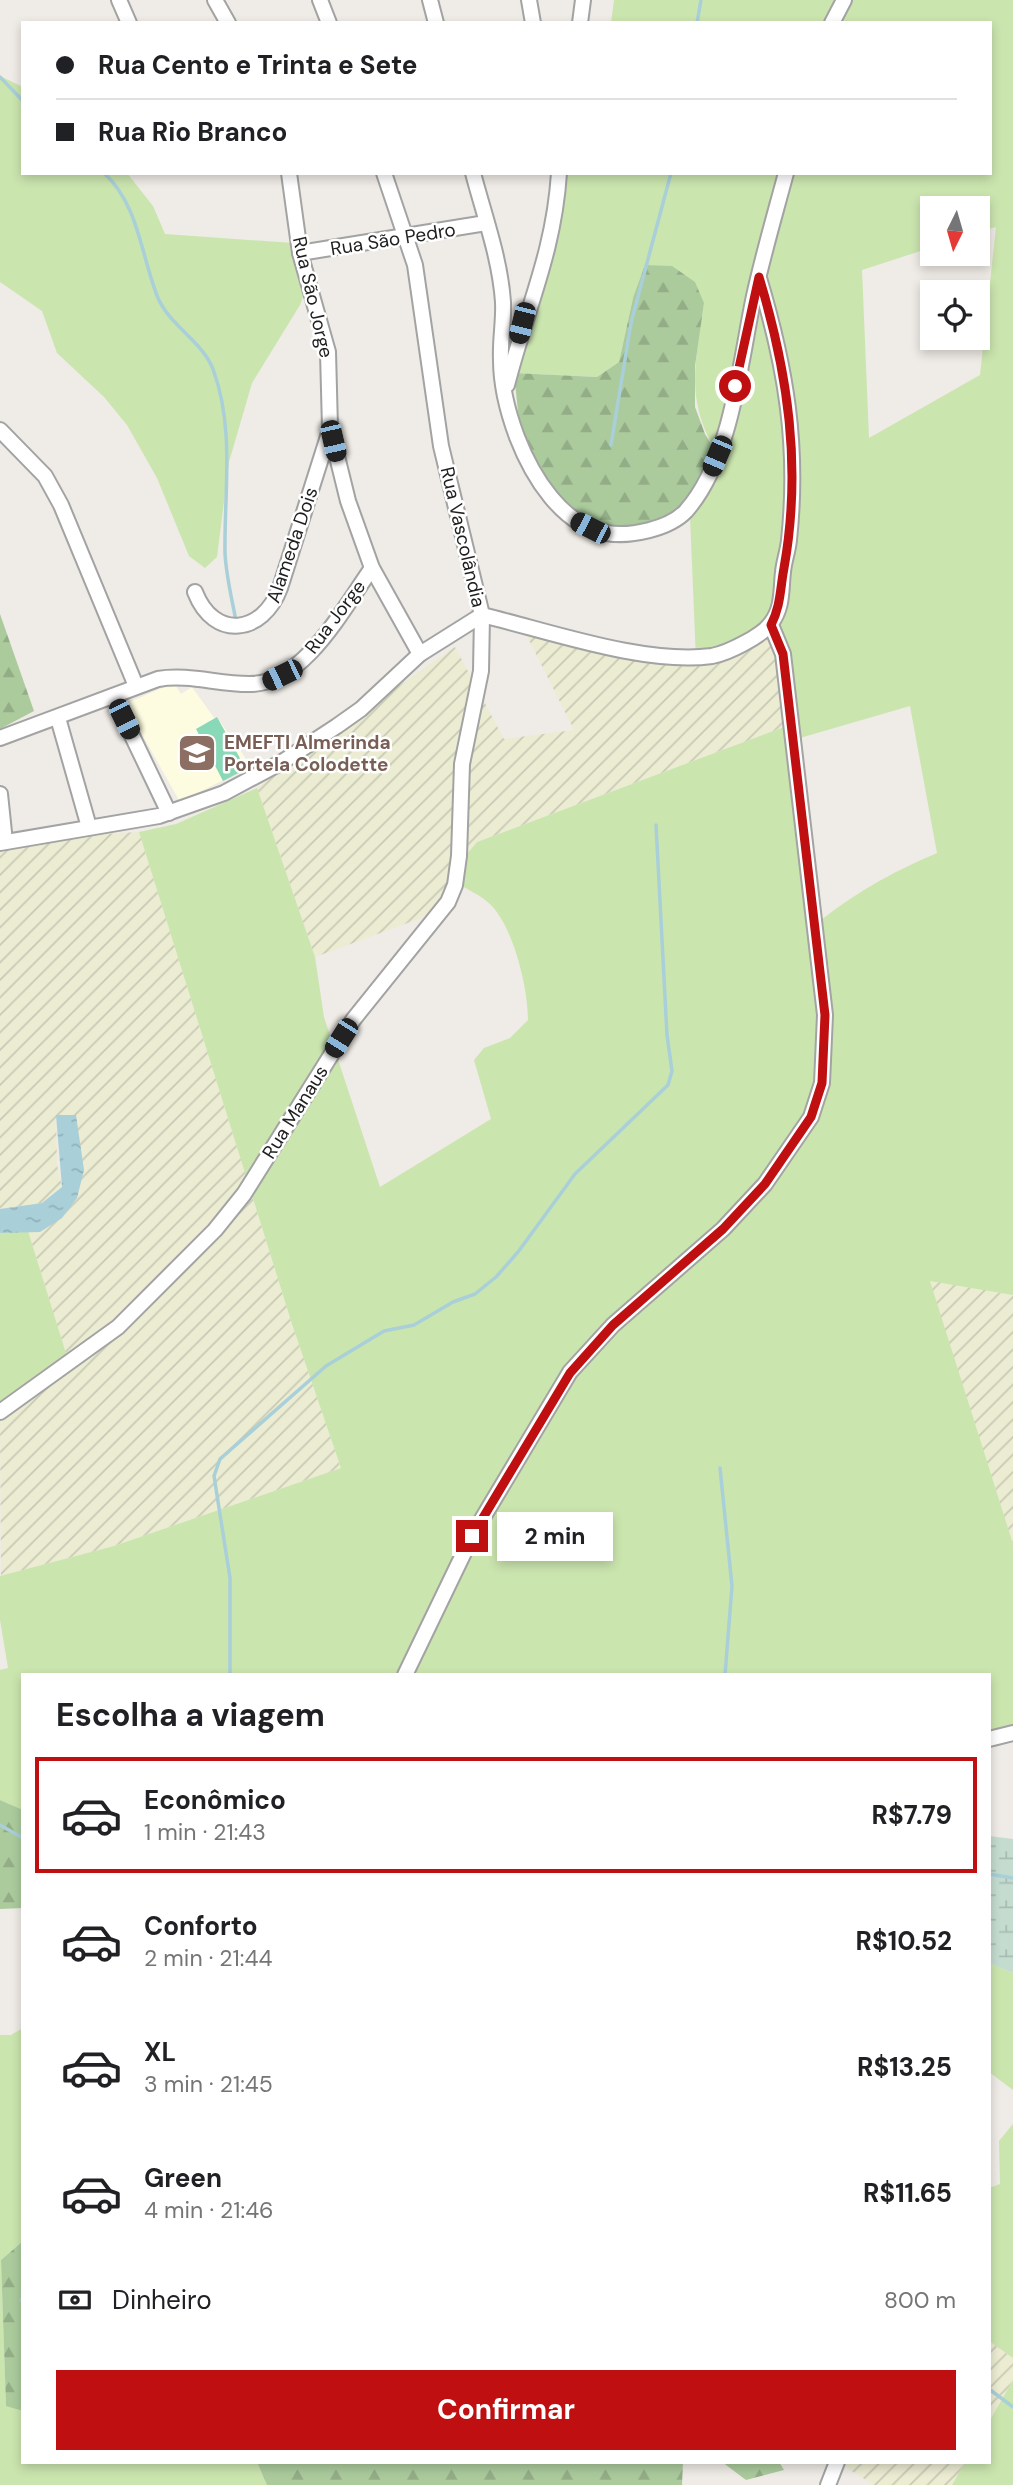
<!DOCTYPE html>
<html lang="pt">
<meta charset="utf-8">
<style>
body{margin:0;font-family:"DM Sans",sans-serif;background:#f6f6f6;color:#202124;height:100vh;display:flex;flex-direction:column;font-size:26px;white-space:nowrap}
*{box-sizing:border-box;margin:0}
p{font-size:23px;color:#757577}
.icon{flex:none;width:38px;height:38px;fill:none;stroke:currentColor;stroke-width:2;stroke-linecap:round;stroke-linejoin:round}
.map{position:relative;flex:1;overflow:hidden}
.panel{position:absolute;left:21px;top:1673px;width:970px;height:791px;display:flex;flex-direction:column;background:#fff;border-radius:0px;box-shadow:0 4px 10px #0003}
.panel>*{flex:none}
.guide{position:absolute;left:21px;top:21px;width:971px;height:154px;border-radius:0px;box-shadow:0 4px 10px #0003;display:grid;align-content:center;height:154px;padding:0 35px;background:#fff}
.needle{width:46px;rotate:185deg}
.controls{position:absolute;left:920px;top:196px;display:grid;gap:14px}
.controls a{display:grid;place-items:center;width:70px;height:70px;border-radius:0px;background:#fff;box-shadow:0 4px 10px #0003;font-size:35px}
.end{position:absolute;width:32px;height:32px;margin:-16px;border:9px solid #bf0f11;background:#fff;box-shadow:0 0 0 4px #fff}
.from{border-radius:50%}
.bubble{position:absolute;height:49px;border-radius:0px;background:#fff;box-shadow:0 4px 10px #0003;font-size:23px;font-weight:700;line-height:49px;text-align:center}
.car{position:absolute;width:21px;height:42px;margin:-21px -10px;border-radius:9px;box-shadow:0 0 5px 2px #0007;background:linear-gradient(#222 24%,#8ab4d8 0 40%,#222 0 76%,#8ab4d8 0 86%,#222 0)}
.guide b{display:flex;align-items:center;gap:24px;height:66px;font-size:26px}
.guide b+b{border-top:2px solid #e0e0e0}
.guide i{width:18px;height:18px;background:#202124}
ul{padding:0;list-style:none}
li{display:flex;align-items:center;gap:21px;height:116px;margin:0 14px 10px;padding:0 21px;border:4px solid transparent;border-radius:0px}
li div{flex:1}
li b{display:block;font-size:26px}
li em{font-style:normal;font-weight:700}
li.active{border-color:#bf0f11}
li>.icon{width:63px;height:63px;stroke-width:1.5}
h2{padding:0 35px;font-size:32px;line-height:84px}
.pay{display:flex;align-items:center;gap:18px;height:77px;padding:0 35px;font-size:26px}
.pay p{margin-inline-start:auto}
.button{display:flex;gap:14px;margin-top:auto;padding:14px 35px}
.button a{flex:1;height:80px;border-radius:0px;background:#bf0f11;color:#fff;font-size:28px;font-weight:700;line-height:80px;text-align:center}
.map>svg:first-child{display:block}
.education{fill:#fdfce1}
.farmland{fill:url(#farmland-furrows)}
.grass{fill:#cbe5af;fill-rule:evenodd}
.forest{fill:url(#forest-firs)}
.wetland{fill:url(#wetland-marsh)}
.pitch{fill:#89d8b8}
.water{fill:url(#water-ripples)}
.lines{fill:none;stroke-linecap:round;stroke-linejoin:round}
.stream{stroke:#a9cfd9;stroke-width:3.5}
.minor-casing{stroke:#a3a3a3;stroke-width:18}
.minor{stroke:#fff;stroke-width:14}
.route{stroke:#bf0f11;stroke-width:9}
.labels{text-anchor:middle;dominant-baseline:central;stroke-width:5;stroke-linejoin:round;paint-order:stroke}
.street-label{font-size:19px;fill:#1f1f1f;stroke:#fff}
.education-label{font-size:19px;font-weight:bold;fill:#785e54;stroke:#fff;text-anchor:start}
</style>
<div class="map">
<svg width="1013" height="2485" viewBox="0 0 1013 2485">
<defs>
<pattern id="farmland-furrows" width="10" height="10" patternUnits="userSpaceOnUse" patternTransform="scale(1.75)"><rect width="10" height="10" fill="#ebecd2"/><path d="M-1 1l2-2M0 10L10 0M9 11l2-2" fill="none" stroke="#c9cab4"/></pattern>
<pattern id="forest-firs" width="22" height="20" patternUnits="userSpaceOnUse" patternTransform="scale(1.75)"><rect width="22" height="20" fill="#abcb9d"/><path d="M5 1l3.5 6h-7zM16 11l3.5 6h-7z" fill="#93ae87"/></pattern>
<pattern id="wetland-marsh" width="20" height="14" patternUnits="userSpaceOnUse" patternTransform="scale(1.75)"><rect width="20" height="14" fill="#c4dcd0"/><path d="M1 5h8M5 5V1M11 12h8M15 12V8" fill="none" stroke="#a8bcb2"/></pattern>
<pattern id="water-ripples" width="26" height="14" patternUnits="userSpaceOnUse" patternTransform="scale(1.75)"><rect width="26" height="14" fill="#a9cfd9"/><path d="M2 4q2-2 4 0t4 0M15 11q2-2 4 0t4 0" fill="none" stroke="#91b1ba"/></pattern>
</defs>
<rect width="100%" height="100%" fill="#efebe6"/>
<path class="education" d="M 169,685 L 176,686 L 181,694 L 192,687 L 215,719 L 217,717 L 251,766 L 180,802 L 125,704 Z"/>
<g class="farmland">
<path d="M 777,626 L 784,727 L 477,842 L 451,894 L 421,918 L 315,957 L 257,788 L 316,743 L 455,647 L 504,739 L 574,730 L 526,634 L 606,655 L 696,661 Z"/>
<path d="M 139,832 L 292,1324 L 341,1468 L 114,1546 L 1,1576 L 0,1406 L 68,1360 L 28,1231 L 40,1232 L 77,1198 L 56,1115 L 57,1165 L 62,1187 L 42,1203 L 0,1209 L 0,840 Z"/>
<path d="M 929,1280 L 1013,1295 L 1013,1544 L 1008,1529 Z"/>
<path d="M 989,2341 L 1013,2358 L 1013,2380 L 989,2422 Z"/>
<path d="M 837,2462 L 965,2462 L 952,2485 L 874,2485 Z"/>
</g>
<g class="grass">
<path d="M 614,0 L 1013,0 L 1013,1295 L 930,1281 L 1013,1544 L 1013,1729 L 989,1736 L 989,1675 L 23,1675 L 23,1810 L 0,1800 L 0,1670 L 8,1668 L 0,1620 L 0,1576 L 114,1546 L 341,1468 L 292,1324 L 139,832 L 176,824 L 257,788 L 315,957 L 324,1017 L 380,1187 L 491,1119 L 474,1060 L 484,1048 L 510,1038 L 528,1020 C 528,988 514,930 492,906 C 483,896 466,889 455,882 L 462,860 L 477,842 L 784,727 L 776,627 L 696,661 L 690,516 L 720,458 C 684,401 695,366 704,303 L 633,298 L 619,362 L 597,377 L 514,373 L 562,173 L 990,173 L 990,23 L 611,23 ZM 933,208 L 978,208 L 978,232 L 996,227 L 980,375 L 869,438 L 862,270 L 933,247 ZM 910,706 L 937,853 C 888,874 855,893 812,927 L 793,740 Z"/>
<path d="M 0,76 L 23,87 L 23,173 L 127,173 L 153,206 L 165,234 L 293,243 L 306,289 L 300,305 L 252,383 L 229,462 L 217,557 L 205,568 L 189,556 L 157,478 L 127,425 L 104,397 L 57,353 L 42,311 L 0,282 Z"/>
<path d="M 12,1231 L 28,1231 L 68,1360 L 0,1406 L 0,1233 Z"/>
<path d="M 989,1963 L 1013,1973 L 1013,2090 L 989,2072 Z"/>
<path d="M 23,2028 L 23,2241 L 1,2260 L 6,2405 L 23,2411 L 23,2462 L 257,2462 L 267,2485 L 0,2485 L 0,2035 L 11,2035 Z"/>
<path d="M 1013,2124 L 1013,2358 L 989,2341 L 989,2188 L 1000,2184 L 999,2141 Z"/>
<path d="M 1013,2380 L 1013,2485 L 952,2485 L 965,2462 L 989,2462 L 989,2422 Z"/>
</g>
<g class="forest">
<path d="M 645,265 L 672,266 L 695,282 L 704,303 L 695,366 L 695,407 L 705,434 L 720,458 L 668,529 L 595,526 L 556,495 L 525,442 L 519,421 L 514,373 L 597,377 L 619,362 L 633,298 Z"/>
<path d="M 0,614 L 34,711 L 0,729 Z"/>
<path d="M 0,1800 L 23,1810 L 23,1908 L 0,1909 Z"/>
<path d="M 23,2241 L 23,2411 L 6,2406 L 1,2260 Z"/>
<path d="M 257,2462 L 683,2462 L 682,2485 L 267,2485 Z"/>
<path d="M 722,2462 L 779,2462 L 784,2470 L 746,2480 Z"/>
</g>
<path class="wetland" d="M 989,1836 L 1013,1839 L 1013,1973 L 989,1963 Z"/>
<path class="pitch" d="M 217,717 L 246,769 L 223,781 L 196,729 Z"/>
<path class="water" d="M 56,1115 L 76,1115 L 84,1170 L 77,1198 L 62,1218 L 40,1232 L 0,1233 L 0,1209 L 42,1203 L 62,1187 Z"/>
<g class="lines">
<g class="stream">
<path d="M 697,23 L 701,0"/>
<path d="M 0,77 L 23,101"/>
<path d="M 104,173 C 139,205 141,256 158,298 C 170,326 202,341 213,369 C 235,429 224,491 225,553 C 226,576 232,599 236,621"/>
<path d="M 611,445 L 631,323 L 671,173"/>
<path d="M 720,1468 L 732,1586 L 725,1675"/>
<path d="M 230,1675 L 230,1578 L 214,1476 L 220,1459 L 326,1366 L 384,1331 L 414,1325 L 453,1302 L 475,1294 L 496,1277 L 518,1252 L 575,1174 L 668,1085 L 672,1071 L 667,1035 L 656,825"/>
<path d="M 0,1825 L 23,1838"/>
<path d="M 989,1874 L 1013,1878"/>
<path d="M 21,2300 L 23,2300"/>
<path d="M 989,2389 L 1013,2407"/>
</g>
<g class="minor-casing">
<g id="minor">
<path d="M 119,0 L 129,23"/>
<path d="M 215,0 L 228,23"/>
<path d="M 320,0 L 329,23"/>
<path d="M 430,0 L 436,23"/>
<path d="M 529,0 L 533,23"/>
<path d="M 580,23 L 583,0"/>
<path d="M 832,23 L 844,0"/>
<path d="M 289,173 L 300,253 L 328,352 L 330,428 L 348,501 L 372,568 L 420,654"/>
<path d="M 473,173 C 484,215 500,258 503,302 C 504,321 500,340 501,360 C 501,385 508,413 517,437 C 532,476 562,526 607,533 C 630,537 669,529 686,511 C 732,459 740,362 754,296 C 763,255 775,214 786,173"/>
<path d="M 300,253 L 486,223"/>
<path d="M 507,385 C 526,310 554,253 559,173"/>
<path d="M 0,430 L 45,476 L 61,505 L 136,686"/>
<path d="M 195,592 C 214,641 263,634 280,588 L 330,430"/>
<path d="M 482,615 C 549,631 644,665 712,656 C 728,653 762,636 771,623 C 783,608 781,589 783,572 C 784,561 788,551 789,540 C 799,446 786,368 759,278"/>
<path d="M 113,696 L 169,813"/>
<path d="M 58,718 L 89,827"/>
<path d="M 0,738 L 158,679 C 189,674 217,684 249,684 C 304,685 344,607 372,568"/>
<path d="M 0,794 L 5,842"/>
<path d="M 0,843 L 159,816 L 224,793 L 282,762 L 337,726 L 361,709 L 420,654 L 482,615"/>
<path d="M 0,1412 L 118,1327 L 215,1230 L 244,1194 L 353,1020 L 448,902 L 455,885 L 459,856 L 462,764 L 481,671 L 482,615 L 441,446 L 415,265 L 384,173"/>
<path d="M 405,1675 L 472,1536 L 570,1372 L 613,1325 L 723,1229 L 765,1184 L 811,1117 L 822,1083 L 825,1015 L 783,654 L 771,625"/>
<path d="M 989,1739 L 1013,1733"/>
<path d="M 828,2485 L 837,2462"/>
</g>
</g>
<use href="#minor" class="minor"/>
</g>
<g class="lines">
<path class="route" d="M 472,1536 L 570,1373 L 613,1325 L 723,1229 L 765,1184 L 811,1117 L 822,1083 L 825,1015 L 783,654 L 771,625 C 781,605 780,589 784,568 C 802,467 788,373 759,277 L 735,386"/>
</g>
<defs>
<g id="school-square" transform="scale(2.0125)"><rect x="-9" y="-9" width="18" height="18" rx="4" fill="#8d6e63" stroke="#fff"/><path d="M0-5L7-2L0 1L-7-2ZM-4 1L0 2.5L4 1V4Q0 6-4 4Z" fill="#fff"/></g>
</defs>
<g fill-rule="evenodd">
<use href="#school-square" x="197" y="753"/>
</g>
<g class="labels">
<g class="street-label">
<text transform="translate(393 239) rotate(-9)">Rua São Pedro</text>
<text transform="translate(313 297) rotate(77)">Rua São Jorge</text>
<text transform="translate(463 537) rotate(77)">Rua Vascolândia</text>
<text transform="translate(292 545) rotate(-71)">Alameda Dois</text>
<text transform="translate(335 617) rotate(-53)">Rua Jorge</text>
<text transform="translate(295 1112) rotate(-58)">Rua Manaus</text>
</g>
<g class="education-label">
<text x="224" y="742">EMEFTI Almerinda<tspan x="224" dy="22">Portela Colodette</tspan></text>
</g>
</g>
</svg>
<div class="controls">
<a><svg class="needle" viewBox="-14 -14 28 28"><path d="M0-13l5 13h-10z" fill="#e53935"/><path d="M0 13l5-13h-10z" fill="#757577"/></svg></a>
<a><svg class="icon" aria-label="locate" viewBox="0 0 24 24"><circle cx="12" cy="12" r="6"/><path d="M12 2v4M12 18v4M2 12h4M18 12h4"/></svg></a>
</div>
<i class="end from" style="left:735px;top:386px"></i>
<i class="end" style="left:472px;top:1536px"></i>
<div class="bubble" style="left:497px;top:1512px;width:116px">2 min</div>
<i class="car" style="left:522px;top:323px;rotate:194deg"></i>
<i class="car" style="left:333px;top:441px;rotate:167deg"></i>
<i class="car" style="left:717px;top:456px;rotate:203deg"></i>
<i class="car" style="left:590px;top:528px;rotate:297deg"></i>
<i class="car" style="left:282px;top:675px;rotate:244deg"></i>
<i class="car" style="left:124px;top:719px;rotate:154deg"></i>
<i class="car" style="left:341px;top:1038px;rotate:212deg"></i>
<div class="guide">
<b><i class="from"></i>Rua Cento e Trinta e Sete</b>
<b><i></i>Rua Rio Branco</b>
</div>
<section class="panel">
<h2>Escolha a viagem</h2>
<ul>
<li class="active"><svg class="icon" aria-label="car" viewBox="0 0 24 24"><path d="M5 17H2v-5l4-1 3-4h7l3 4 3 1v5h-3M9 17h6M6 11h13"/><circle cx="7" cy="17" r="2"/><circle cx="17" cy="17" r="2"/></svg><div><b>Econômico</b><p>1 min · 21:43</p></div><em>R$7.79</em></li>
<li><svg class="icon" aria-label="car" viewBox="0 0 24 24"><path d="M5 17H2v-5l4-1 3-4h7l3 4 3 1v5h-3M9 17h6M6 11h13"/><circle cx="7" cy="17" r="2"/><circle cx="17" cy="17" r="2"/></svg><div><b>Conforto</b><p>2 min · 21:44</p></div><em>R$10.52</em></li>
<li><svg class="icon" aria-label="car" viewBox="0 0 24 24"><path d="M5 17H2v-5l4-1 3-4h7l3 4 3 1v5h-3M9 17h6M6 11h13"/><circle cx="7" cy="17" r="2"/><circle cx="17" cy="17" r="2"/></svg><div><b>XL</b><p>3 min · 21:45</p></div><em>R$13.25</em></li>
<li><svg class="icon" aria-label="car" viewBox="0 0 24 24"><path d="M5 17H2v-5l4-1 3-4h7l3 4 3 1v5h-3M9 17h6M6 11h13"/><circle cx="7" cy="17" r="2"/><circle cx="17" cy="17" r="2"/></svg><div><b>Green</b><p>4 min · 21:46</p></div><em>R$11.65</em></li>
</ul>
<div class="pay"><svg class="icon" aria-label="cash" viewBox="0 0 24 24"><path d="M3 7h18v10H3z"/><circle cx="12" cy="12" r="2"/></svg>Dinheiro<p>800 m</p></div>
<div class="button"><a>Confirmar</a></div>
</section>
</div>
